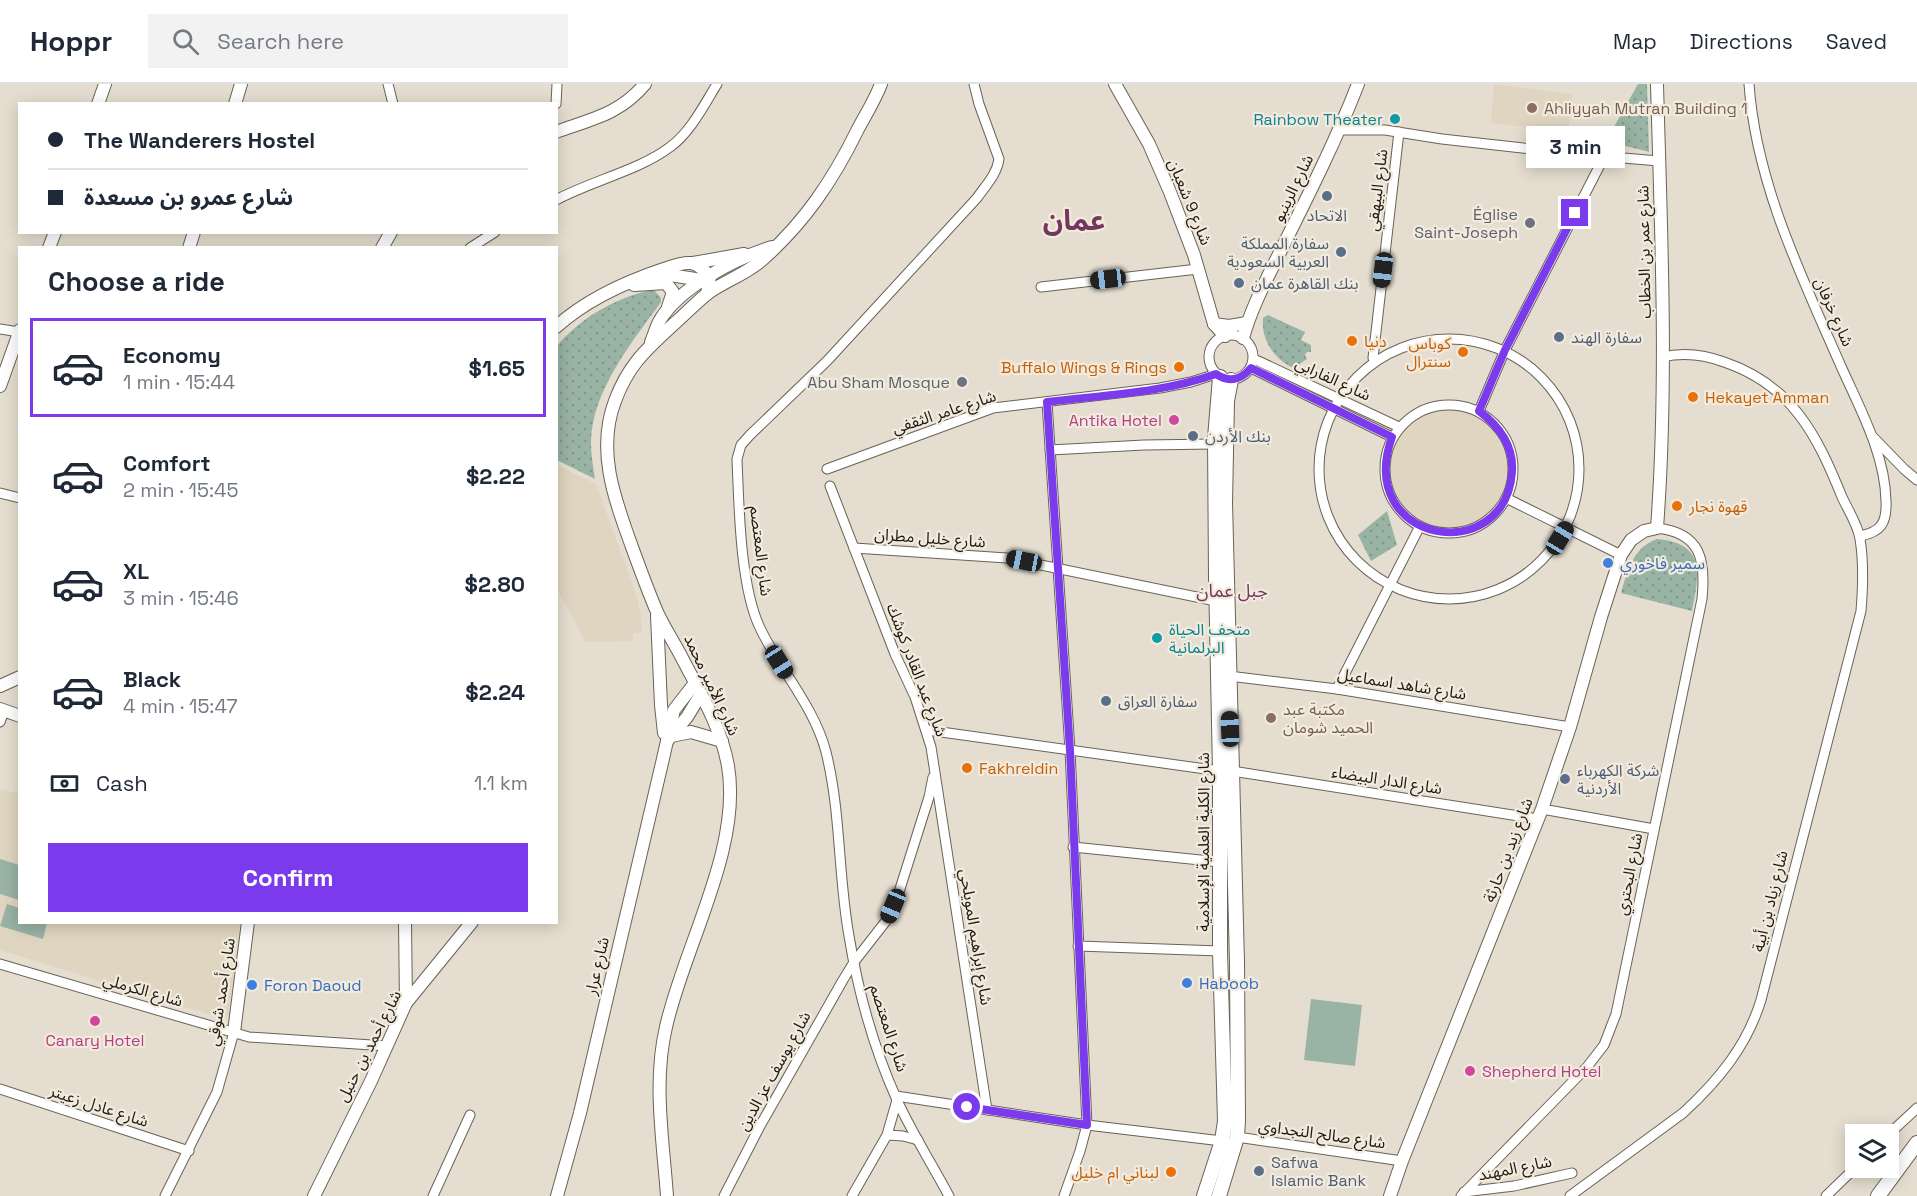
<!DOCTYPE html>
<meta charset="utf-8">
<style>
body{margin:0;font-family:"Space Grotesk","Noto Sans Arabic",sans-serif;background:#f2f2f3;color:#1f2937;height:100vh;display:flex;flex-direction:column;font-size:22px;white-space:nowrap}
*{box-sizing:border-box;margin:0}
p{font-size:20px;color:#747a83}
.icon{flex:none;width:33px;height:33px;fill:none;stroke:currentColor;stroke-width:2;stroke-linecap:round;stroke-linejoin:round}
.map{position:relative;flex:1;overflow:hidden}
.panel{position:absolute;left:18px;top:162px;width:540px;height:678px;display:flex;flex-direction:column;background:#fff;border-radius:0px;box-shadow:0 3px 15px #0003}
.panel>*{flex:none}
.top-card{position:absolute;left:18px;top:18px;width:540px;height:132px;border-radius:0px;box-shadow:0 3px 15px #0003;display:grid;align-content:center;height:132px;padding:0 30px;background:#fff}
.tools{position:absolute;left:1845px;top:1040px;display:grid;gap:12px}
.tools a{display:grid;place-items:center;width:54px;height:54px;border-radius:0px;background:#fff;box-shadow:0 3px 15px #0003;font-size:30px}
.end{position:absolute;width:27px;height:27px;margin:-14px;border:8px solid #7c3aed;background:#fff;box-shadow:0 0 0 3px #fff}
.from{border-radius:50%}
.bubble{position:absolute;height:42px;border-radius:0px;background:#fff;box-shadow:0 3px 15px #0003;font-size:20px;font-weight:800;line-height:42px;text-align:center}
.car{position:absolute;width:18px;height:36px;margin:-18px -9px;border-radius:8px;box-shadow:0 0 4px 2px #0007;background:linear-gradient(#222 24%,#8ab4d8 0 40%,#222 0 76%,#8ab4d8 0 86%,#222 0)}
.top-card b{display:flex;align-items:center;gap:21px;height:57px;font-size:22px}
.top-card b+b{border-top:2px solid #e0e1e3}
.top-card i{width:15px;height:15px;background:#1f2937}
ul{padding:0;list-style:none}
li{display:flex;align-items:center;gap:18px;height:99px;margin:0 12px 9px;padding:0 18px;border:3px solid transparent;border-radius:0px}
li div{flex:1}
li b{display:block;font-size:22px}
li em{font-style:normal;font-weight:800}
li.on{border-color:#7c3aed}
li>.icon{width:54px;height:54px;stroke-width:1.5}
h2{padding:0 30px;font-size:27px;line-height:72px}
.pay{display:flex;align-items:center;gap:15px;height:66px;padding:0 30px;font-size:22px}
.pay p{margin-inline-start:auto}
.primary-button{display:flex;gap:12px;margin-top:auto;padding:12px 30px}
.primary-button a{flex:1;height:69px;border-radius:0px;background:#7c3aed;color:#fff;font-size:24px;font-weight:800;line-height:69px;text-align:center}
header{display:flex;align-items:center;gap:36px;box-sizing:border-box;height:84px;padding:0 30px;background:#fff;border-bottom:2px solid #e0e1e3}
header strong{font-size:28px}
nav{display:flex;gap:33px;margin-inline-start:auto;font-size:21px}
.search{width:420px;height:54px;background:#f2f2f3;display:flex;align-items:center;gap:15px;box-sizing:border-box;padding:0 21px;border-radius:0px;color:#747a83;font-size:22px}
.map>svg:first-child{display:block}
.built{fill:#e0d5c0}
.park{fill:url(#park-dots)}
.pitch{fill:#99b3a4}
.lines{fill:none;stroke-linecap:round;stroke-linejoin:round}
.street-casing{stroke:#696256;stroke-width:11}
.secondary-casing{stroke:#696256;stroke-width:14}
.primary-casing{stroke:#696256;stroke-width:16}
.street{stroke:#fff;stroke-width:9}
.secondary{stroke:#fff;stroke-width:12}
.primary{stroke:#fff;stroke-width:14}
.route{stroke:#7c3aed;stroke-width:8}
.education-dot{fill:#8d6e63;stroke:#f2ebdd;stroke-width:2}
.culture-dot{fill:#0f9aa8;stroke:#f2ebdd;stroke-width:2}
.service-dot{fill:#5c6f8a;stroke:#f2ebdd;stroke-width:2}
.worship-dot{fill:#6b7280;stroke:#f2ebdd;stroke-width:2}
.food-dot{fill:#e8710a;stroke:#f2ebdd;stroke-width:2}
.hotel-dot{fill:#d1479c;stroke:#f2ebdd;stroke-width:2}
.shop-dot{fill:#3f7fe0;stroke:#f2ebdd;stroke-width:2}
.labels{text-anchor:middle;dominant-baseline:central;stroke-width:4.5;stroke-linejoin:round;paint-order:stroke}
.education-label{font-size:16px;fill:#785e54;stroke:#f2ebdd;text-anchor:start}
.culture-label{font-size:16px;fill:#0d838f;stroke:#f2ebdd;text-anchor:end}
.street-label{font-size:16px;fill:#1d1a15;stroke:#f2ebdd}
.worship-label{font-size:16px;fill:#5b616d;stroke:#f2ebdd;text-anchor:end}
.service-label{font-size:16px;fill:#4e5e75;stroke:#f2ebdd;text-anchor:start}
.food-label{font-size:16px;fill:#c56008;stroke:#f2ebdd;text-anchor:start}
.hotel-label{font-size:16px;fill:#b23c85;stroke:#f2ebdd;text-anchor:end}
.shop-label{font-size:16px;fill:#366cbe;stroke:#f2ebdd;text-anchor:start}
.neighbourhood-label{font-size:18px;fill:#74375f;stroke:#f2ebdd}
.town-label{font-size:28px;font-weight:bold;fill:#74375f;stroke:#f2ebdd}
</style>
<header>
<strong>Hoppr</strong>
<div class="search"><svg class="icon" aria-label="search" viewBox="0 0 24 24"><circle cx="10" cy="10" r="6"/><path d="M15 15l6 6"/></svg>Search here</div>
<nav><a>Map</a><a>Directions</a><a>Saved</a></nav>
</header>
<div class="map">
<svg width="1917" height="1112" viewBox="0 0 1917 1112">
<defs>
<pattern id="park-dots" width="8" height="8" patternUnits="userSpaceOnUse" patternTransform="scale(1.5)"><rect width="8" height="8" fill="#99b3a4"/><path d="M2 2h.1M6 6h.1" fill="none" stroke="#83998c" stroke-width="1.8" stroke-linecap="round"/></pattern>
</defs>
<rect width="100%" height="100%" fill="#e5ded0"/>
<g class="built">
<path d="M 1494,0 L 1573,10 L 1568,49 L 1491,39 Z"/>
<circle cx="1450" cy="385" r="61"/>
<path d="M 557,381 L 596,400 L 636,510 L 641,531 L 642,549 L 633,549 L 633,557 L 586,558 L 557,505 Z"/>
<path d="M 0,705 L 19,710 L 20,838 L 240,839 L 229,930 L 224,935 L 0,866 Z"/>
</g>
<g class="park">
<path d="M 1638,0 L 1647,0 L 1649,68 L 1606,57 Z"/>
<path d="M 651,206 L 655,207 L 661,214 L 661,218 C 633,257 592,306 591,358 C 591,370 593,383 595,395 L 557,376 L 556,263 C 580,234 615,214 651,206 Z"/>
<path d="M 1268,231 L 1305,248 L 1301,256 L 1311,261 L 1311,268 L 1307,268 L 1305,271 L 1307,275 L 1293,284 C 1274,274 1261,257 1263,234 Z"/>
<path d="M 1387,427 L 1397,461 L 1371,477 L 1358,451 Z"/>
<path d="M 1657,455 C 1705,459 1700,489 1692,527 L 1621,509 C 1628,485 1633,464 1657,455 Z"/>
</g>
<g class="pitch">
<path d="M 0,775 L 19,781 L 19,816 L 0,810 Z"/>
<path d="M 7,820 L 19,824 L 20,838 L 47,839 L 43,855 L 0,842 Z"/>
<path d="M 1311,915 L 1362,921 L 1355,982 L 1304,976 Z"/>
</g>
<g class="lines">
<g class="street-casing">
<g id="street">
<path d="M 388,0 L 393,20"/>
<path d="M 1749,0 C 1756,99 1801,191 1840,280 C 1859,323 1885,369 1886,417 C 1887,439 1881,448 1860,452"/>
<path d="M 556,20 L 557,0"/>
<path d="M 1340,46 L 1385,46 L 1442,55 L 1576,70 L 1659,77"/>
<path d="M 556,116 C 591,97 640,86 670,63 C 690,49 704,21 717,0"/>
<path d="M 470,164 L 495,148"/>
<path d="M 1041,203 L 1198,185"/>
<path d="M 0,245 L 19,248"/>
<circle cx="1231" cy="273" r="22"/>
<circle cx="1449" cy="385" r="130"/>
<path d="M 1373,274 L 1399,48"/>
<path d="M 1254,275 L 1399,343"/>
<path d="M 1251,284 L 1392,353"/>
<path d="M 1047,318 L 1070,666 L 1087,1041 L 1080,1067 L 1064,1112"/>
<circle cx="1449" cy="385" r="64"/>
<path d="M 1479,327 L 1505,266 L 1604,73"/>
<path d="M 1872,352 L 1904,385 L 1917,396"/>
<path d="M 1050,366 L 1144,361 L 1215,360"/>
<path d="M 827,385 L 993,324 L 1160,304 L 1191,298 L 1216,290"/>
<path d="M 830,402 L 895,570 L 915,613 L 931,663 L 987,1026"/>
<path d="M 0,409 L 20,414"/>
<path d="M 1506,414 L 1621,471"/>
<path d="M 854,464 L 1007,474 L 1216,517"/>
<path d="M 1229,592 L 1337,605 L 1570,643"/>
<path d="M 1337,605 L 1420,442"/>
<path d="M 0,638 L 4,627"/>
<path d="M 927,646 L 1220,687"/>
<path d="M 1232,687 L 1538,735"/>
<path d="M 1542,725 L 1654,745"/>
<path d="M 1073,763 L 1220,778"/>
<path d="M 1078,862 L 1220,867"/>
<path d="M 0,880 L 249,953 L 387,962"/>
<path d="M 0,1005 L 189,1067"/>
<path d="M 896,1012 L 1087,1041 L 1222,1057"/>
<path d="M 887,1051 L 903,1052 L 918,1056"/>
<path d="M 1888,1051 L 1917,1024"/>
<path d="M 1237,1053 L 1402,1077"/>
<path d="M 1464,1108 L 1514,1102 L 1572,1089"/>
<path d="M 165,1112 L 217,1008 L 234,948"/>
<path d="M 433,1112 L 470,1031"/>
<path d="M 724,1112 L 760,1042 L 843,896 L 854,878 L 886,837 L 899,808 L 929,713 L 933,693"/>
<path d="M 852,1112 L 887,1051 L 897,1016"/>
<path d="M 949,1112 C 932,1080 912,1049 897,1016 C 874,965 858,907 849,852 C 838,791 841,728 826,668 C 814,622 780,586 760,544 C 740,502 739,423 737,375 L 741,361 L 750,351 L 827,277 L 977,114 C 986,101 997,90 999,75 L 979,20 L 974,0"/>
<path d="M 1461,1112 L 1587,983 L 1604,961 L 1616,930 L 1702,515 C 1706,476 1701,449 1657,444"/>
<path d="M 1570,1112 L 1683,1029 C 1718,997 1747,962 1761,916 L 1861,527 C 1863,503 1864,479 1860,455 C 1858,441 1848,426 1842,413 C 1817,351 1792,301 1724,278 C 1703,270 1684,268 1662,273"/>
<path d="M 1826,1112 L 1856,1083"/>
</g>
</g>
<g class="secondary-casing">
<g id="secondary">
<path d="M 1115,0 L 1149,60 L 1170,108 L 1194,171 L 1214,240 L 1225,252"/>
<path d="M 98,20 L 105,0"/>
<path d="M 235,20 L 241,0"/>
<path d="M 556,48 C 592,35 620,30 645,0"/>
<path d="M 49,164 L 55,148"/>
<path d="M 189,164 L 194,148"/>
<path d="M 382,164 L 391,148"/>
<path d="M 693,179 L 744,170"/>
<path d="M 657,189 L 708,197"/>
<path d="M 634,201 L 666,199 L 673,208 L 668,223"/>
<path d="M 1214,240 L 1229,242 L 1247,239"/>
<path d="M 556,243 C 587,215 625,198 664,185 C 673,182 682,178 691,179 C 699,180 705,187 710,193 L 707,210"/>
<path d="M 1243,254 C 1252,221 1270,189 1285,158 C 1311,106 1337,54 1358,0"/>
<path d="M 651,258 C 654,251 656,243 660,236 C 680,203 736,174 772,163"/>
<path d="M 0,302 L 20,246"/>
<path d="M 657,532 L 661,621 L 664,649"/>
<path d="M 0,602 L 20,593"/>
<path d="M 0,625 L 20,632"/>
<path d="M 671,652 L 691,648 L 722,657"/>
<path d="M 667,657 L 687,633 L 701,610"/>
<path d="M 405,838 L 406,919"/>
<path d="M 234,948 L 248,838"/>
<path d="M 314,1112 L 371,997 L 406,919 L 472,838"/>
<path d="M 557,1112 L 580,1029 L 662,679 L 674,626 L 695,599"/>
<path d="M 667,1112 C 663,1056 653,998 666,943 C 684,862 742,765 728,682 C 721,642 699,607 681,572 C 673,557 664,543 657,528 C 648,507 640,485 632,463 C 615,416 596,367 615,317 C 629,279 648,264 676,238 C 686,229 697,218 708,209 C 725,197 746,190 762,176 C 805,138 833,96 858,45 C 866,30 875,16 881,0"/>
<path d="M 1390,1112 L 1402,1077 L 1542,725 L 1570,643 L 1601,533 L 1621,471 L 1631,456 L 1644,447 L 1657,444 C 1668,296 1661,147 1657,0"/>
</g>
</g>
<g class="primary-casing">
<g id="primary">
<path d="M 1204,1112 L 1222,1057 L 1225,1037 L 1220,867 L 1220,687 L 1216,493 L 1215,354 L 1220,293"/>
<path d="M 1219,1112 L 1237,1053 L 1238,1037 L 1237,878 L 1225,419 L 1227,317 L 1231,296"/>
<path d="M 1878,1112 L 1917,1059"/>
</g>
</g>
<use href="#street" class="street"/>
<use href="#secondary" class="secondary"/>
<use href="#primary" class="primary"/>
</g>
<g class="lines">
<path class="route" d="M 967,1023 L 1087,1041 L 1070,666 L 1047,318 C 1103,311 1163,309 1216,290 C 1229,299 1241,296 1251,284 L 1392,353 C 1354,460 1505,484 1512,388 C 1514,361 1499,342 1479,327 L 1505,266 L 1575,129"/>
</g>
<g class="education-dot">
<circle cx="1532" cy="24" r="6"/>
<circle cx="1271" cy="634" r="6"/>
</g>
<g class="culture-dot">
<circle cx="1395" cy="35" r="6"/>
<circle cx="1157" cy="554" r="6"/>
</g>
<g class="service-dot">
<circle cx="1327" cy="112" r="6"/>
<circle cx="1341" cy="168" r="6"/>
<circle cx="1239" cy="199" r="6"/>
<circle cx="1559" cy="253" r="6"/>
<circle cx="1193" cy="352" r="6"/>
<circle cx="1106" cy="617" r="6"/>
<circle cx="1565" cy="695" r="6"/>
<circle cx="1259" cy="1087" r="6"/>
</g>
<g class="worship-dot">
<circle cx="1530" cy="139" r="6"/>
<circle cx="962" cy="298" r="6"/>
</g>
<g class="food-dot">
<circle cx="1352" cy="257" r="6"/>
<circle cx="1463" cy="268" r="6"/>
<circle cx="1179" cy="283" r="6"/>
<circle cx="1693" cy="313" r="6"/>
<circle cx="1677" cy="422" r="6"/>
<circle cx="967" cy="684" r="6"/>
<circle cx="1171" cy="1088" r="6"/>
</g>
<g class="hotel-dot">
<circle cx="1174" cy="336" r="6"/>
<circle cx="95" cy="937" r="6"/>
<circle cx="1470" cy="987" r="6"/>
</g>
<g class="shop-dot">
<circle cx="1608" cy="479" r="6"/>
<circle cx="1187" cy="899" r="6"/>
<circle cx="252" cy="901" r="6"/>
</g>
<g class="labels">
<g class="education-label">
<text x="1544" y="24">Ahliyyah Mutran Building 1</text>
<text x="1283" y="625">مكتبة عبد<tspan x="1283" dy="18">الحميد شومان</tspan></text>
</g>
<g class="culture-label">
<text x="1383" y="35">Rainbow Theater</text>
<text x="1169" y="545" text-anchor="start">متحف الحياة<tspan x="1169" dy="18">البرلمانية</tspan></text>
</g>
<g class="street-label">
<text transform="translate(1293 104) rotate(-64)">شارع الرينبو</text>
<text transform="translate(1377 106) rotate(-83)">شارع البيهقي</text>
<text transform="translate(1190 118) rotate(68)">شارع 9 شعبان</text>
<text transform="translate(1644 168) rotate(-91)">شارع عمر بن الخطاب</text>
<text transform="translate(1834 228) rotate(66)">شارع خرفان</text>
<text transform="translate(1333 295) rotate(25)">شارع الفارابي</text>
<text transform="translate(944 328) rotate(-18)">شارع عامر الثقفي</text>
<text transform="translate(930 454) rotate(4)">شارع خليل مطران</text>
<text transform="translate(761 467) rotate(83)">شارع المعتصم</text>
<text transform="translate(917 586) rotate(69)">شارع عبد القادر كوشك</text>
<text transform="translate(1402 600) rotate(9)">شارع شاهد اسماعيل</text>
<text transform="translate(712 601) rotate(65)">شارع الأمير محمد</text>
<text transform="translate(1387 696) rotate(9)">شارع الدار البيضاء</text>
<text transform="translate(1203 758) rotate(-90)">شارع الكلية العلمية الإسلامية</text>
<text transform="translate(1508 766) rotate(-69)">شارع زيد بن حارثة</text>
<text transform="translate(1629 790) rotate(-79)">شارع البحتري</text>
<text transform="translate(1770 817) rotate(-76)">شارع زياد بن أبية</text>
<text transform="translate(976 853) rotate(81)">شارع إبراهيم المويلحي</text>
<text transform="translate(597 882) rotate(-77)">شارع عرار</text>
<text transform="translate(143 906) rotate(16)">شارع الكرملي</text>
<text transform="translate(221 908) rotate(-81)">شارع أحمد شوقي</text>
<text transform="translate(889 944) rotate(72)">شارع المعتصم</text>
<text transform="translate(369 962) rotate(-63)">شارع أحمد بن حنبل</text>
<text transform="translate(774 987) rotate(-61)">شارع يوسف عز الدين</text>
<text transform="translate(99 1022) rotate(18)">شارع عادل زعيتر</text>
<text transform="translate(1322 1050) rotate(8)">شارع صالح النجداوي</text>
<text transform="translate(1515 1084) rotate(-11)">شارع المهند</text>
</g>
<g class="worship-label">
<text x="1518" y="130">Église<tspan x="1518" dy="18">Saint-Joseph</tspan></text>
<text x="950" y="298">Abu Sham Mosque</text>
</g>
<g class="service-label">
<text x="1327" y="131" text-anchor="middle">الاتحاد</text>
<text x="1329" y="159" text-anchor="end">سفارة المملكة<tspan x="1329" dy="18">العربية السعودية</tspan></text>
<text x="1251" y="199">بنك القاهرة عمان</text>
<text x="1571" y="253">سفارة الهند</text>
<text x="1205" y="352">بنك الأردن</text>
<text x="1118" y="617">سفارة العراق</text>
<text x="1577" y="686">شركة الكهرباء<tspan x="1577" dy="18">الأردنية</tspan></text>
<text x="1271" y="1078">Safwa<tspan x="1271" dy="18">Islamic Bank</tspan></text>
</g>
<g class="food-label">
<text x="1364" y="257">دنيا</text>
<text x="1451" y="259" text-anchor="end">كوباس<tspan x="1451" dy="18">سنترال</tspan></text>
<text x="1167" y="283" text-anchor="end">Buffalo Wings &amp; Rings</text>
<text x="1705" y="313">Hekayet Amman</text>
<text x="1689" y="422">قهوة نجار</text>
<text x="979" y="684">Fakhreldin</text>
<text x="1159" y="1088" text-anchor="end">لبناني ام خليل</text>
</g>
<g class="hotel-label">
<text x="1162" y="336">Antika Hotel</text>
<text x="95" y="956" text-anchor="middle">Canary Hotel</text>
<text x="1482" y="987" text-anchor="start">Shepherd Hotel</text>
</g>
<g class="shop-label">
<text x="1620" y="479">سمير فاخوري</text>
<text x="1199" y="899">Haboob</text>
<text x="264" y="901">Foron Daoud</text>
</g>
<g class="neighbourhood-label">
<text x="1232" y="506">جبل عمان</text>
</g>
<g class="town-label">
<text x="1074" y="136">عمان</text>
</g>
</g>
</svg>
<div class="tools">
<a><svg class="icon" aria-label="layers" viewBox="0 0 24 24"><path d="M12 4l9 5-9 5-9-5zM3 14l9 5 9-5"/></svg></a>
</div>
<i class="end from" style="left:967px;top:1023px"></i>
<i class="end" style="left:1575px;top:129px"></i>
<div class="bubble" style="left:1526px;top:42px;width:99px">3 min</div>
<i class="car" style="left:1383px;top:186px;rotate:187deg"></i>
<i class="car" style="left:1108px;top:195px;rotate:263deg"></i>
<i class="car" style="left:1560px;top:454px;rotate:31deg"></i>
<i class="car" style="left:1024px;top:477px;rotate:281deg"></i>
<i class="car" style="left:779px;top:578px;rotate:148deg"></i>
<i class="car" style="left:1230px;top:645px;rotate:358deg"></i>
<i class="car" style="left:893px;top:822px;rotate:203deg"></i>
<div class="top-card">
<b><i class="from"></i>The Wanderers Hostel</b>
<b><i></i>شارع عمرو بن مسعدة</b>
</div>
<section class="panel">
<h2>Choose a ride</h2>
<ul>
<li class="on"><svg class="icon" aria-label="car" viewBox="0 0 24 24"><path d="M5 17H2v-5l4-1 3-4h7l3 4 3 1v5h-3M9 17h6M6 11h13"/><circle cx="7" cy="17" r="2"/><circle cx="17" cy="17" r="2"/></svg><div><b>Economy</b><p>1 min · 15:44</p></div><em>$1.65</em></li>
<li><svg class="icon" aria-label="car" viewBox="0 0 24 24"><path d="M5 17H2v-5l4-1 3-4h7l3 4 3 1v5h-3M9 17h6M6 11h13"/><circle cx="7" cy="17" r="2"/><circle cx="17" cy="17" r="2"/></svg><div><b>Comfort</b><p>2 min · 15:45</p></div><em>$2.22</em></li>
<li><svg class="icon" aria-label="car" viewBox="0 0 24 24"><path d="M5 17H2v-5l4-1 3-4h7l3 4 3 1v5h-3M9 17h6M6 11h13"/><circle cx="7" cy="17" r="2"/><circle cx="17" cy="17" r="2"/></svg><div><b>XL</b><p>3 min · 15:46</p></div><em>$2.80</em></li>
<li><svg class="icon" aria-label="car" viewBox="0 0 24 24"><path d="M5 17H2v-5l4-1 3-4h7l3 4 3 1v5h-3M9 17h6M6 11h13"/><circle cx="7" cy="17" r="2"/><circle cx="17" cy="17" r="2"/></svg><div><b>Black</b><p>4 min · 15:47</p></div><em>$2.24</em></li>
</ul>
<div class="pay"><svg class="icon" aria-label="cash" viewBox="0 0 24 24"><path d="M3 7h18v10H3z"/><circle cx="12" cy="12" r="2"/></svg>Cash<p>1.1 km</p></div>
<div class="primary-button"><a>Confirm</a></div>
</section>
</div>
